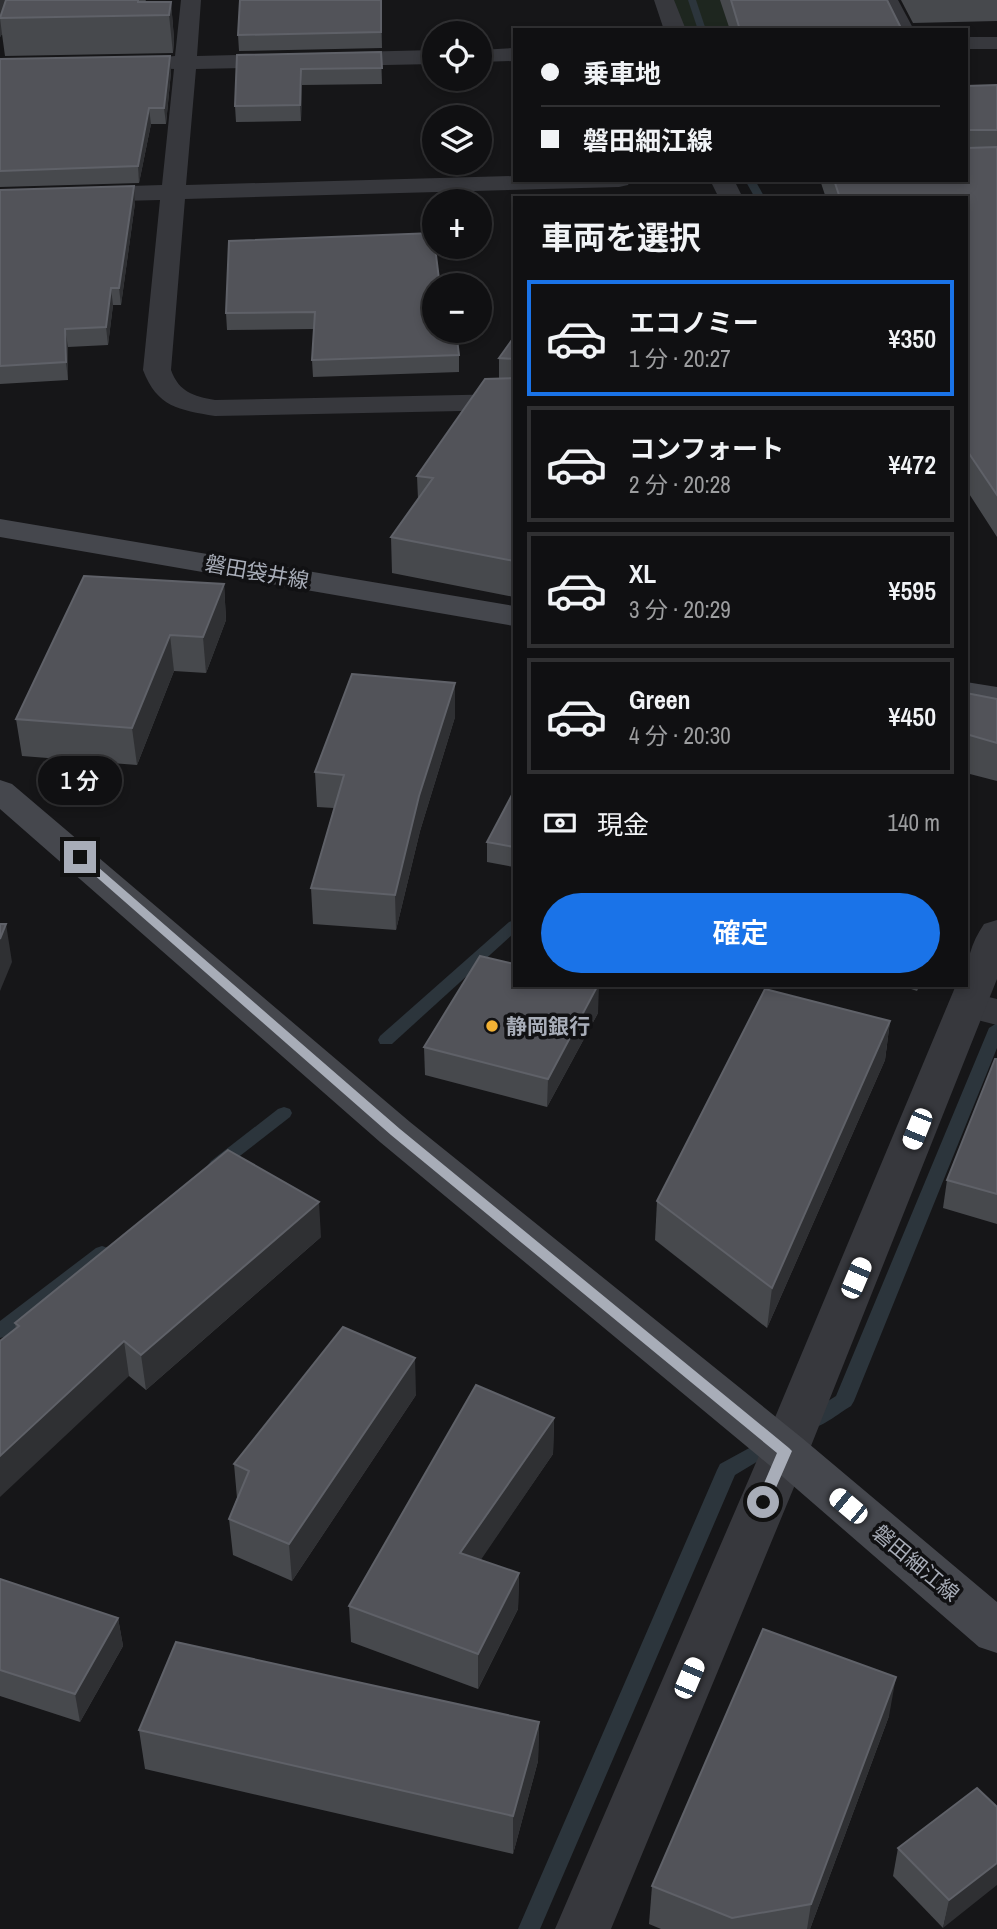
<!DOCTYPE html>
<html lang="ja">
<meta charset="utf-8">
<style>
body{margin:0;font-family:"Archivo Narrow","Noto Sans JP",sans-serif;background:#1e1e20;color:#f1f3f6;height:100vh;display:flex;flex-direction:column;font-size:26px;white-space:nowrap}
*{box-sizing:border-box;margin:0}
p{font-size:23px;color:#9c9d9f}
.icon{flex:none;width:38px;height:38px;fill:none;stroke:currentColor;stroke-width:2;stroke-linecap:round;stroke-linejoin:round}
.map{position:relative;flex:1;overflow:hidden}
.drawer{position:absolute;left:513px;top:196px;width:455px;height:791px;display:flex;flex-direction:column;background:#101012;border-radius:0px;box-shadow:0 4px 10px #0003,0 0 0 2px #303032}
.drawer>*{flex:none}
.top-card{position:absolute;left:513px;top:28px;width:455px;height:154px;border-radius:0px;box-shadow:0 4px 10px #0003,0 0 0 2px #303032;display:grid;align-content:center;height:154px;padding:0 28px;background:#101012}
.controls{position:absolute;left:422px;top:21px;display:grid;gap:14px}
.controls a{display:grid;place-items:center;width:70px;height:70px;border-radius:50%;background:#101012;box-shadow:0 4px 10px #0003,0 0 0 2px #303032;font-size:35px}
.end{position:absolute;width:32px;height:32px;margin:-16px;border:9px solid #a8adb8;background:#111;box-shadow:0 0 0 4px #111}
.from{border-radius:50%}
.bubble{position:absolute;height:49px;border-radius:24px;background:#101012;box-shadow:0 4px 10px #0003,0 0 0 2px #303032;font-size:23px;font-weight:600;line-height:49px;text-align:center}
.car{position:absolute;width:21px;height:42px;margin:-21px -10px;border-radius:9px;box-shadow:0 0 5px 2px #0007;background:linear-gradient(#fff 24%,#345 0 40%,#fff 0 76%,#345 0 86%,#fff 0)}
.top-card b{display:flex;align-items:center;gap:24px;height:66px;font-size:26px}
.top-card b+b{border-top:2px solid #303032}
.top-card i{width:18px;height:18px;background:#f1f3f6}
ul{padding:0;list-style:none}
li{display:flex;align-items:center;gap:21px;height:116px;margin:0 14px 10px;padding:0 14px;border:4px solid #303032;border-radius:0px}
li div{flex:1}
li b{display:block;font-size:26px}
li em{font-style:normal;font-weight:600}
li.current{border-color:#1a73e8}
li>.icon{width:63px;height:63px;stroke-width:1.5}
h2{padding:0 28px;font-size:32px;line-height:84px}
.pay{display:flex;align-items:center;gap:18px;height:77px;padding:0 28px;font-size:26px}
.pay p{margin-inline-start:auto}
.cta{display:flex;gap:14px;margin-top:auto;padding:14px 28px}
.cta a{flex:1;height:80px;border-radius:42px;background:#1a73e8;color:#fff;font-size:28px;font-weight:600;line-height:80px;text-align:center}
.map>svg:first-child{display:block}
.green{fill:#1e261f}
.lines{fill:none;stroke-linecap:round;stroke-linejoin:round}
.stream{fill:#2c353c;fill-rule:evenodd}
.minor{fill:#37383d;fill-rule:evenodd}
.tertiary{fill:#37383d;fill-rule:evenodd}
.secondary{fill:#45474d;fill-rule:evenodd}
.wall{fill:#47494d}
.shaded-wall{fill:#2f3033}
.building{fill:#525359;stroke:#5f6168;stroke-width:2}
.route{fill:#a8adb8}
.poi-dot{fill:#f2b134;stroke:#111113;stroke-width:2.5}
.labels{text-anchor:middle;dominant-baseline:central;stroke-width:7;stroke-linejoin:round;paint-order:stroke}
.street-label{font-size:21px;fill:#a8adb8;stroke:#111113}
.poi-label{font-size:21px;font-weight:bold;fill:#a8adb8;stroke:#111113;text-anchor:start}
</style>
<div class="map">
<svg width="997" height="1929" viewBox="0 0 997 1929">
<rect width="100%" height="100%" fill="#161618"/>
<path class="green" d="M 664,0 L 888,0 L 903,30 L 675,30 Z"/>
<g class="lines">
<g class="stream">
<path d="M 688,0 L 696,0 L 706,30 L 698,30 Z"/>
<path d="M 745,180 L 755,180 L 765,198 L 755,198 Z"/>
<path d="M 514,920 L 514,933 L 392,1044 L 380,1044 L 378,1040 L 380,1036 L 509,922 Z"/>
<path d="M 997,1023 L 997,1048 L 854,1401 L 851,1406 C 837,1414 817,1433 801,1428 L 798,1423 L 801,1418 L 836,1396 L 989,1028 Z"/>
<path d="M 284,1107 L 290,1109 L 292,1113 L 290,1117 L 223,1169 L 211,1169 L 208,1165 L 211,1161 L 278,1109 Z"/>
<path d="M 102,1246 L 108,1248 L 111,1253 L 108,1258 L 7,1336 L 0,1338 L 0,1321 L 96,1248 Z"/>
<path d="M 773,1435 L 780,1438 L 783,1443 L 780,1448 L 735,1475 L 540,1929 L 518,1929 L 717,1470 L 720,1464 Z"/>
</g>
<g class="minor">
<path d="M 181,0 L 201,0 L 197,56 L 434,50 L 434,64 L 196,69 L 186,185 L 514,176 L 514,180 L 631,180 L 628,185 L 619,187 L 185,199 L 171,370 C 179,392 193,396 215,400 L 514,394 L 514,410 L 215,416 C 179,410 157,407 143,370 L 160,200 L 0,204 L 0,190 L 162,185 L 174,69 L 152,68 L 149,63 L 152,58 L 175,56 Z"/>
<path d="M 878,0 L 898,0 L 914,30 L 892,30 Z"/>
<path d="M 514,48 L 514,61 L 480,62 L 480,50 Z"/>
<path d="M 710,180 L 734,180 L 743,198 L 719,198 Z"/>
<path d="M 968,992 L 997,999 L 997,1025 L 954,1014 L 948,1005 L 954,996 Z"/>
</g>
<g class="tertiary">
<path d="M 654,0 L 674,0 L 686,30 L 664,30 Z"/>
<rect x="966" y="37" width="31" height="12"/>
<path d="M 997,920 L 997,979 L 809,1451 L 611,1929 L 555,1929 L 761,1451 L 956,985 L 966,985 C 966,962 971,943 984,924 Z"/>
</g>
<g class="secondary">
<path d="M 0,519 L 514,606 L 514,626 L 0,537 Z"/>
<path d="M 966,682 L 997,687 L 997,707 L 966,702 Z"/>
<path d="M 0,780 L 12,784 L 410,1122 L 802,1438 L 997,1602 L 997,1653 L 979,1647 L 768,1464 L 380,1142 L 0,809 Z"/>
</g>
</g>
<g class="wall">
<path d="M 0,0 L 146,0 L 145,2 L 171,2 L 174,39 L 173,53 L 5,56 L 2,34 L 0,37 Z"/>
<path d="M 381,0 L 382,48 L 239,51 L 238,35 Z"/>
<path d="M 720,0 L 888,0 L 902,30 L 730,30 Z"/>
<path d="M 901,0 L 997,0 L 997,21 L 913,23 Z"/>
<path d="M 381,52 L 382,84 L 302,85 L 301,121 L 236,122 L 235,106 L 237,55 Z"/>
<path d="M 170,56 L 171,72 L 166,124 L 151,124 L 139,183 L 0,187 L 0,59 Z"/>
<path d="M 997,85 L 997,537 L 966,489 L 966,198 L 826,198 L 820,180 L 966,180 L 966,86 Z"/>
<path d="M 0,190 L 135,203 L 121,305 L 113,305 L 108,345 L 68,347 L 68,380 L 0,384 Z"/>
<path d="M 439,279 L 459,355 L 459,372 L 313,377 L 312,360 L 314,329 L 227,330 L 226,313 Z"/>
<path d="M 514,337 L 514,597 L 392,573 L 391,537 L 418,499 L 417,476 L 499,379 L 499,358 Z"/>
<path d="M 224,584 L 226,620 L 206,673 L 174,671 L 137,765 L 22,756 L 16,719 Z"/>
<path d="M 966,693 L 997,699 L 997,781 L 966,773 Z"/>
<path d="M 455,717 L 420,831 L 396,930 L 313,924 L 311,888 L 334,808 L 317,807 L 315,772 Z"/>
<path d="M 514,791 L 514,867 L 487,862 L 487,842 Z"/>
<path d="M 899,985 L 920,985 L 917,991 Z"/>
<path d="M 598,1013 L 547,1107 L 425,1075 L 424,1047 Z"/>
<path d="M 890,1021 L 885,1060 L 767,1328 L 655,1240 L 657,1201 Z"/>
<path d="M 997,1059 L 997,1224 L 943,1208 L 947,1180 Z"/>
<path d="M 321,1237 L 146,1390 L 129,1376 L 16,1329 L 15,1323 Z"/>
<path d="M 416,1395 L 292,1581 L 233,1555 L 229,1519 L 237,1498 L 234,1464 Z"/>
<path d="M 554,1418 L 553,1454 L 480,1560 L 519,1573 L 518,1609 L 478,1689 L 351,1642 L 349,1606 Z"/>
<path d="M 0,1579 L 118,1618 L 123,1646 L 80,1722 L 0,1696 Z"/>
<path d="M 889,1716 L 810,1929 L 661,1929 L 649,1924 L 652,1886 Z"/>
<path d="M 539,1722 L 538,1761 L 513,1854 L 145,1769 L 139,1730 Z"/>
<path d="M 977,1788 L 943,1928 L 893,1876 L 898,1848 Z"/>
</g>
<g class="shaded-wall">
<path d="M 0,0 L 17,0 L 0,18 L 2,34 L 0,37 Z"/>
<path d="M 171,2 L 174,39 L 173,53 L 169,15 Z"/>
<path d="M 170,56 L 171,72 L 166,124 L 164,108 Z"/>
<path d="M 301,69 L 302,85 L 301,121 L 300,105 Z"/>
<path d="M 149,108 L 151,124 L 139,183 L 138,166 Z"/>
<path d="M 134,186 L 135,203 L 121,305 L 119,288 Z"/>
<path d="M 111,288 L 113,305 L 108,345 L 106,327 Z"/>
<path d="M 65,329 L 68,347 L 68,380 L 66,362 Z"/>
<path d="M 224,584 L 226,620 L 206,673 L 203,637 Z"/>
<path d="M 170,635 L 174,671 L 137,765 L 132,728 Z"/>
<path d="M 455,683 L 455,717 L 420,831 L 396,930 L 395,895 L 419,796 Z"/>
<path d="M 6,924 L 12,962 L 0,991 L 0,939 Z"/>
<path d="M 599,985 L 598,1013 L 547,1107 L 548,1079 Z"/>
<path d="M 890,1021 L 885,1060 L 767,1328 L 772,1288 Z"/>
<path d="M 319,1202 L 321,1237 L 146,1390 L 141,1355 Z"/>
<path d="M 124,1341 L 129,1376 L 0,1497 L 0,1456 Z"/>
<path d="M 415,1358 L 416,1395 L 292,1581 L 289,1544 Z"/>
<path d="M 554,1418 L 553,1454 L 461,1589 L 460,1553 Z"/>
<path d="M 519,1573 L 518,1609 L 478,1689 L 478,1654 Z"/>
<path d="M 118,1618 L 123,1646 L 80,1722 L 75,1694 Z"/>
<path d="M 896,1677 L 889,1716 L 810,1929 L 807,1929 L 811,1904 Z"/>
<path d="M 539,1722 L 538,1761 L 513,1854 L 513,1816 Z"/>
<path d="M 997,1863 L 997,1885 L 943,1928 L 949,1900 Z"/>
</g>
<g class="building">
<path d="M 6,0 L 138,0 L 138,2 L 171,2 L 169,15 L 0,18 Z"/>
<path d="M 240,0 L 381,0 L 381,32 L 238,35 Z"/>
<path d="M 731,0 L 887,0 L 902,30 L 740,30 Z"/>
<path d="M 381,52 L 382,68 L 301,69 L 300,105 L 235,106 L 237,55 Z"/>
<path d="M 170,56 L 164,108 L 149,108 L 138,166 L 0,171 L 0,59 Z"/>
<path d="M 997,85 L 997,130 L 968,130 L 968,148 L 997,147 L 997,495 L 966,449 L 966,198 L 840,198 L 834,180 L 966,180 L 966,86 Z"/>
<path d="M 134,186 L 119,288 L 111,288 L 106,327 L 65,329 L 66,362 L 0,366 L 0,190 Z"/>
<path d="M 433,233 L 434,247 L 435,247 L 439,279 L 450,279 L 450,285 L 434,285 L 434,331 L 456,331 L 459,355 L 312,360 L 315,312 L 226,313 L 229,241 Z"/>
<path d="M 514,337 L 514,359 L 499,358 Z"/>
<path d="M 514,378 L 514,561 L 391,537 L 433,478 L 417,476 L 485,379 Z"/>
<path d="M 84,576 L 224,584 L 203,637 L 170,635 L 132,728 L 16,719 Z"/>
<path d="M 352,674 L 455,683 L 419,796 L 395,895 L 311,888 L 344,775 L 315,772 Z"/>
<path d="M 966,693 L 997,699 L 997,743 L 966,734 Z"/>
<path d="M 514,791 L 514,847 L 487,842 Z"/>
<path d="M 0,924 L 6,924 L 0,939 Z"/>
<path d="M 480,956 L 514,964 L 514,985 L 598,985 L 548,1079 L 424,1047 Z"/>
<path d="M 765,989 L 890,1021 L 772,1288 L 657,1201 Z"/>
<path d="M 995,1059 L 997,1059 L 997,1194 L 947,1180 Z"/>
<path d="M 228,1150 L 319,1202 L 141,1355 L 124,1341 L 0,1456 L 0,1341 L 19,1326 L 15,1323 Z"/>
<path d="M 343,1327 L 415,1358 L 289,1544 L 229,1519 L 249,1471 L 234,1464 Z"/>
<path d="M 476,1385 L 554,1418 L 460,1553 L 519,1573 L 478,1654 L 349,1606 Z"/>
<path d="M 0,1579 L 118,1618 L 75,1694 L 0,1670 Z"/>
<path d="M 763,1629 L 896,1677 L 811,1904 L 732,1918 L 652,1886 Z"/>
<path d="M 176,1642 L 539,1722 L 513,1816 L 139,1730 Z"/>
<path d="M 977,1788 L 997,1807 L 997,1863 L 949,1900 L 898,1848 Z"/>
</g>
<path class="route" d="M 76,854 L 83,854 L 400,1129 L 789,1448 L 792,1451 L 768,1506 L 763,1507 L 756,1502 L 777,1453 L 391,1135 L 76,859 Z"/>
<circle class="poi-dot" cx="492" cy="1026" r="7"/>
<g class="labels">
<g class="street-label">
<text transform="translate(257 572) rotate(10)">磐田袋井線</text>
<text transform="translate(916 1563) rotate(40)">磐田細江線</text>
</g>
<g class="poi-label">
<text x="506" y="1026">静岡銀行</text>
</g>
</g>
</svg>
<div class="controls">
<a><svg class="icon" aria-label="locate" viewBox="0 0 24 24"><circle cx="12" cy="12" r="6"/><path d="M12 2v4M12 18v4M2 12h4M18 12h4"/></svg></a>
<a><svg class="icon" aria-label="layers" viewBox="0 0 24 24"><path d="M12 4l9 5-9 5-9-5zM3 14l9 5 9-5"/></svg></a>
<a>+</a>
<a>−</a>
</div>
<i class="end from" style="left:763px;top:1502px"></i>
<i class="end" style="left:80px;top:857px"></i>
<div class="bubble" style="left:38px;top:756px;width:84px">1 分</div>
<i class="car" style="left:917px;top:1129px;rotate:202deg"></i>
<i class="car" style="left:856px;top:1278px;rotate:23deg"></i>
<i class="car" style="left:848px;top:1506px;rotate:310deg"></i>
<i class="car" style="left:689px;top:1678px;rotate:23deg"></i>
<div class="top-card">
<b><i class="from"></i>乗車地</b>
<b><i></i>磐田細江線</b>
</div>
<section class="drawer">
<h2>車両を選択</h2>
<ul>
<li class="current"><svg class="icon" aria-label="car" viewBox="0 0 24 24"><path d="M5 17H2v-5l4-1 3-4h7l3 4 3 1v5h-3M9 17h6M6 11h13"/><circle cx="7" cy="17" r="2"/><circle cx="17" cy="17" r="2"/></svg><div><b>エコノミー</b><p>1 分 · 20:27</p></div><em>¥350</em></li>
<li><svg class="icon" aria-label="car" viewBox="0 0 24 24"><path d="M5 17H2v-5l4-1 3-4h7l3 4 3 1v5h-3M9 17h6M6 11h13"/><circle cx="7" cy="17" r="2"/><circle cx="17" cy="17" r="2"/></svg><div><b>コンフォート</b><p>2 分 · 20:28</p></div><em>¥472</em></li>
<li><svg class="icon" aria-label="car" viewBox="0 0 24 24"><path d="M5 17H2v-5l4-1 3-4h7l3 4 3 1v5h-3M9 17h6M6 11h13"/><circle cx="7" cy="17" r="2"/><circle cx="17" cy="17" r="2"/></svg><div><b>XL</b><p>3 分 · 20:29</p></div><em>¥595</em></li>
<li><svg class="icon" aria-label="car" viewBox="0 0 24 24"><path d="M5 17H2v-5l4-1 3-4h7l3 4 3 1v5h-3M9 17h6M6 11h13"/><circle cx="7" cy="17" r="2"/><circle cx="17" cy="17" r="2"/></svg><div><b>Green</b><p>4 分 · 20:30</p></div><em>¥450</em></li>
</ul>
<div class="pay"><svg class="icon" aria-label="cash" viewBox="0 0 24 24"><path d="M3 7h18v10H3z"/><circle cx="12" cy="12" r="2"/></svg>現金<p>140 m</p></div>
<div class="cta"><a>確定</a></div>
</section>
</div>
